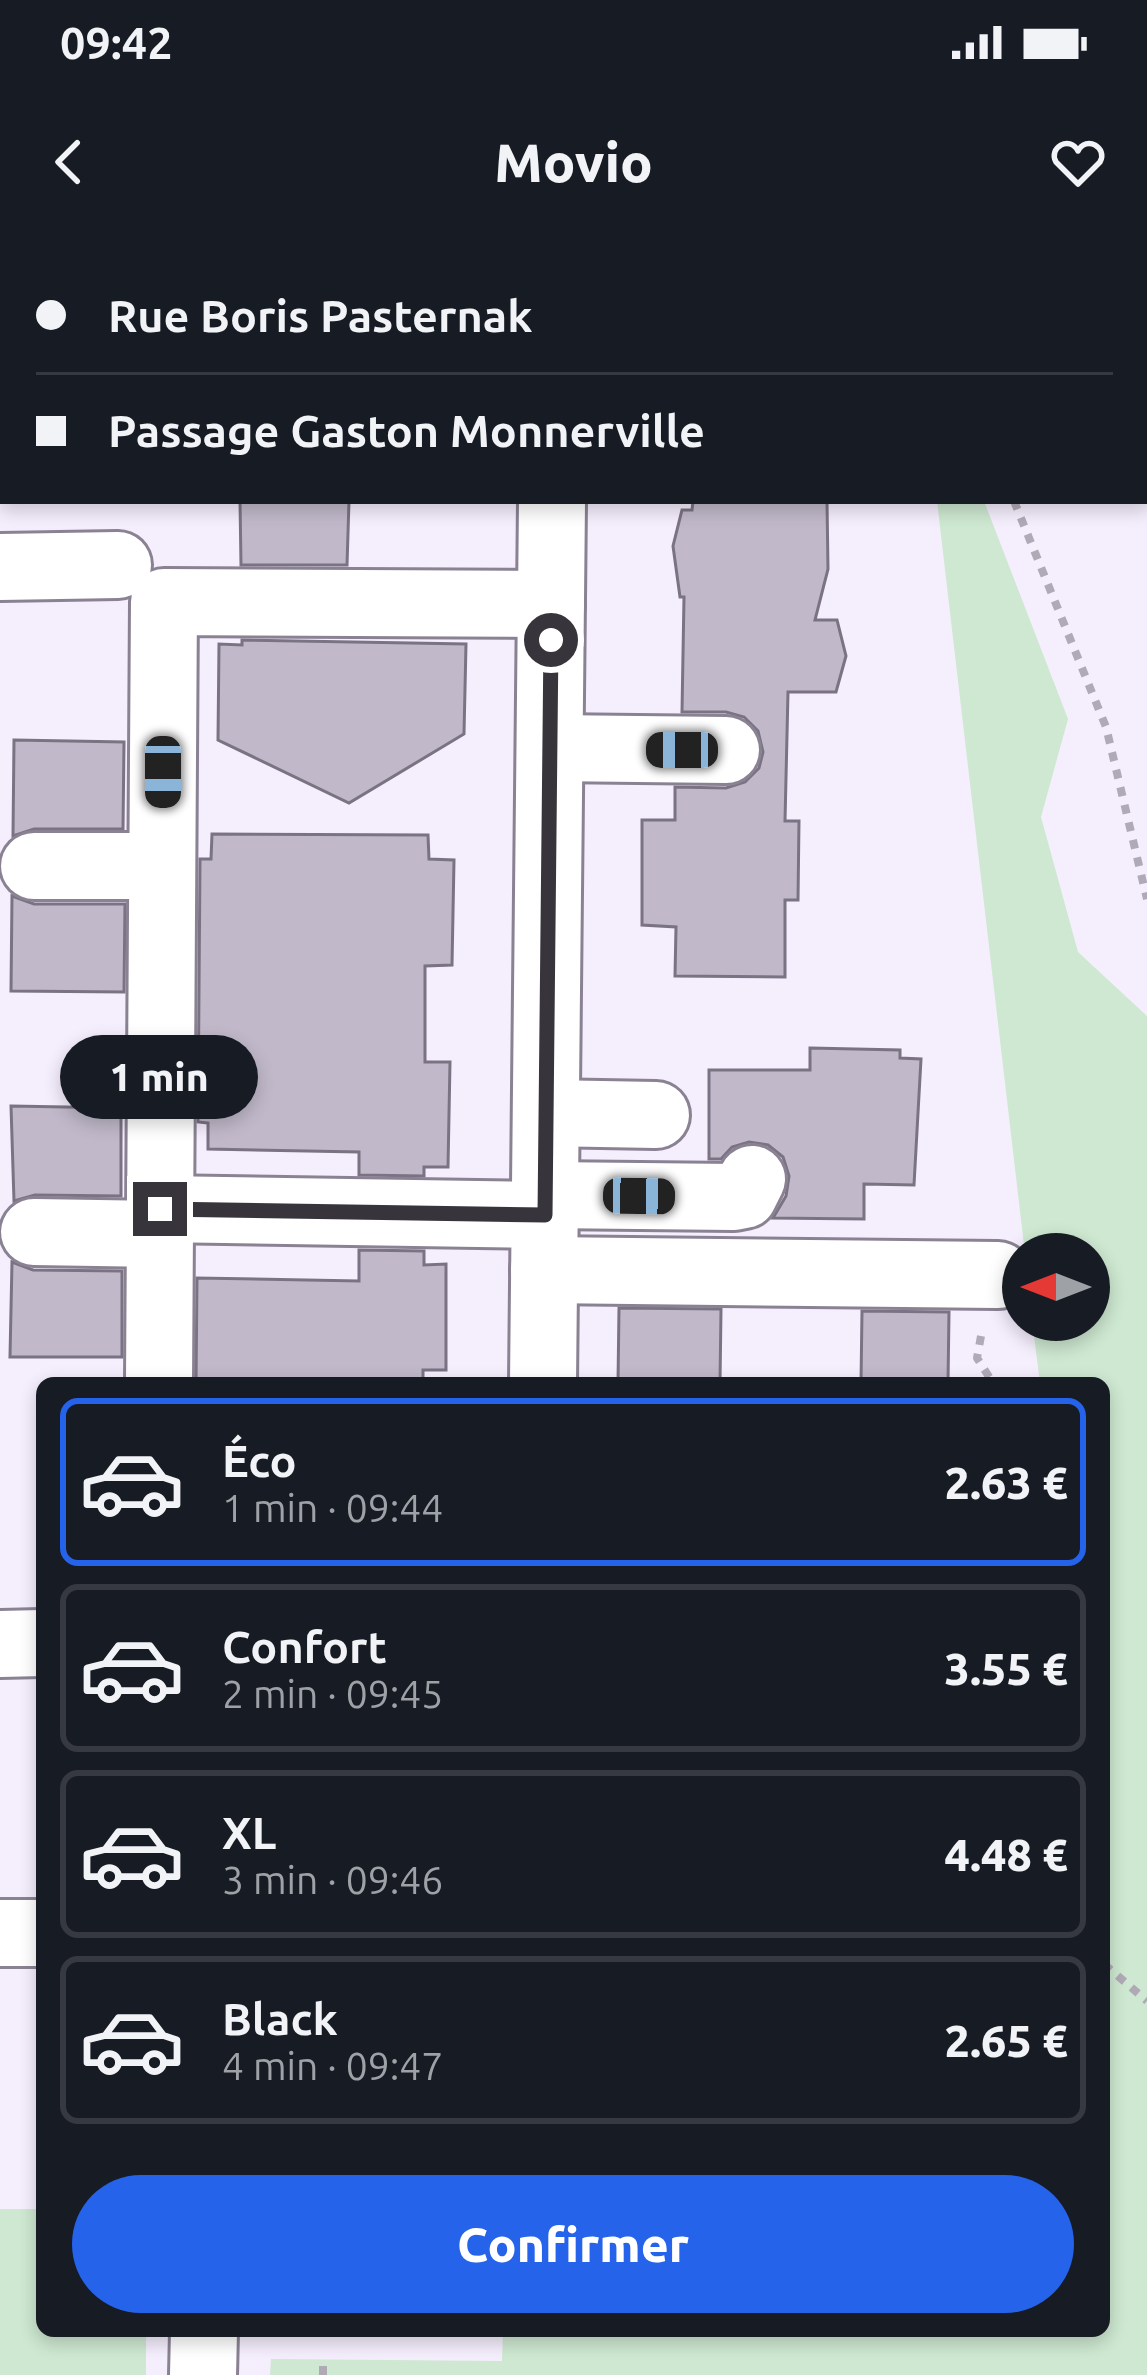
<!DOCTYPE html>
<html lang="fr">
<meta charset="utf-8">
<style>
body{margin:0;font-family:Ubuntu,sans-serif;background:#20242c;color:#f1f3f6;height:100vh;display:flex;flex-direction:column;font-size:45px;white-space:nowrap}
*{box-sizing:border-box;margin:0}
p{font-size:39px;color:#9ea1a6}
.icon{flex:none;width:66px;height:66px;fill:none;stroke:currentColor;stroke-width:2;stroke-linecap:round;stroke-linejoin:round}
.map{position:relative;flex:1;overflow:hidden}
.sheet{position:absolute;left:36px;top:1137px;width:1074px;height:960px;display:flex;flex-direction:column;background:#171b24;border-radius:18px;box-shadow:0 6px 18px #0003}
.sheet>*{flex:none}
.top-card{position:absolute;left:0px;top:0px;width:1149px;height:264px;box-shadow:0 6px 18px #0003;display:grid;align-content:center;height:264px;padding:0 36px;background:#171b24}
.needle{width:78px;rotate:270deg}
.controls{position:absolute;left:1002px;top:993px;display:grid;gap:24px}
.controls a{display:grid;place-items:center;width:108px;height:108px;border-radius:50%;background:#171b24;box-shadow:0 6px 18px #0003;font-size:60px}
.end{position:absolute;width:54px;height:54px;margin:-27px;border:15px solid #37343b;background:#fff;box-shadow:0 0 0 6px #fff}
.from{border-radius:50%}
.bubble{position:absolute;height:84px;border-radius:42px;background:#171b24;box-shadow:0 6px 18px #0003;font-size:39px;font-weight:800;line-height:84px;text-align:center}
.car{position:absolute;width:36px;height:72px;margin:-36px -18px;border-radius:15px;box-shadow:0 0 9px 3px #0007;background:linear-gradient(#222 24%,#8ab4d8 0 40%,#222 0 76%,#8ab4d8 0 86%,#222 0)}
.top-card b{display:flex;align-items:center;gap:42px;height:114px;font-size:45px}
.top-card b+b{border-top:3px solid #363941}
.top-card i{width:30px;height:30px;background:#f1f3f6}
ul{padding:21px 0 0;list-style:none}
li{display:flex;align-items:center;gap:36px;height:168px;margin:0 24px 18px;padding:0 12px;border:6px solid #363941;border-radius:18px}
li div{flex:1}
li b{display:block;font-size:45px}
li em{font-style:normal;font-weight:800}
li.selected{border-color:#2563eb}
li>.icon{width:108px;height:108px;stroke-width:1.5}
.action{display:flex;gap:24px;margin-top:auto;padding:24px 36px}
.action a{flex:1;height:138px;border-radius:72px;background:#2563eb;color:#fff;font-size:48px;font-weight:800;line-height:138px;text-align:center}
.status{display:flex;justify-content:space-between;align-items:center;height:84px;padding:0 60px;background:#171b24;direction:ltr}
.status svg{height:33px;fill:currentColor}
header{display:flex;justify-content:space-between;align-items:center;height:156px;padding:0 36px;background:#171b24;font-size:54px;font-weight:800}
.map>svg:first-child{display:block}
.green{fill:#cee8d1}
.building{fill:#c1b9ca;stroke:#7a7383;stroke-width:3}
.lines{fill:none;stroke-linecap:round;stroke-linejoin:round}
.minor-casing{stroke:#8a8293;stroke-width:72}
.path{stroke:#b0aab6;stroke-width:8;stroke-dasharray:9 9;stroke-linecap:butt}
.minor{stroke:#fff;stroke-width:66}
.route{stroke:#37343b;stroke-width:15}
</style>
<div class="status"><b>09:42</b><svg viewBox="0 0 49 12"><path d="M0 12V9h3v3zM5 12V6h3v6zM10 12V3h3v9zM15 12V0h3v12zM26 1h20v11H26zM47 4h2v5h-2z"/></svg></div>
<header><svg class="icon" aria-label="back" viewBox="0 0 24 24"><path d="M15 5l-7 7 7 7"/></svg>Movio<svg class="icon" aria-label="heart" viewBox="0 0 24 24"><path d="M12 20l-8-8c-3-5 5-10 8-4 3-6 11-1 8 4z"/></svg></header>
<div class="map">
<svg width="1147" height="2135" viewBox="0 0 1147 2135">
<rect width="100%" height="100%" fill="#f5eefd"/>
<g class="green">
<path d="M 937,261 L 984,261 L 1068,479 L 1041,577 L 1078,712 L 1147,776 L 1147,2135 L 270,2135 L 271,2119 L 502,2121 L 503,2091 L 1104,2091 L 1104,1143 L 1040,1143 L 1032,1080 L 1089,1080 L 1089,1014 L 1025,1014 Z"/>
<path d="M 0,1969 L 42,1969 L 42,2091 L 146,2091 L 146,2135 L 0,2135 Z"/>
</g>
<g class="building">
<path d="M 240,261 L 349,261 L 347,325 L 241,325 Z"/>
<path d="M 693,261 L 827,261 L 828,329 L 815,380 L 837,380 L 846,416 L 836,452 L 788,452 L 785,581 L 799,581 L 798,660 L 785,660 L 785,737 L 675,736 L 676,687 L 642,685 L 642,580 L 675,580 L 675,547 L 726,548 L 745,542 L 759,528 L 763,512 L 758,491 L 744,477 L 726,472 L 682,472 L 684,357 L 680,357 L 673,306 L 682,270 L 692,270 Z"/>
<path d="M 242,400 L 466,404 L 464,494 L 349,563 L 218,500 L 219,404 L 242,405 Z"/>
<path d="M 14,500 L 124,502 L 123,589 L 34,589 L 13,596 Z"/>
<path d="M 212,594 L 428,595 L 429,619 L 454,620 L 452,725 L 425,726 L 425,822 L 450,822 L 448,927 L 424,927 L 424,936 L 359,935 L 359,912 L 208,909 L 208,883 L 198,882 L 200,619 L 211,619 Z"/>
<path d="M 12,656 L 34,664 L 125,664 L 124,752 L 11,751 Z"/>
<path d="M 810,808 L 900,810 L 900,818 L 921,819 L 914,945 L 864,944 L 864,979 L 773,978 L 786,956 L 789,936 L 783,917 L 768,905 L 749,902 L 732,907 L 721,919 L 709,919 L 709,830 L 810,830 Z"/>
<path d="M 11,866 L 121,868 L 121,956 L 35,955 L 14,961 Z"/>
<path d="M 359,1010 L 424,1011 L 424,1025 L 446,1024 L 446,1130 L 423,1130 L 423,1143 L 196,1143 L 197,1038 L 359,1041 Z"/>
<path d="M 12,1022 L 33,1030 L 122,1031 L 122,1117 L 10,1117 Z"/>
<path d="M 619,1068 L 721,1069 L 720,1143 L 618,1143 Z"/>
<path d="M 862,1071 L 949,1072 L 948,1143 L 861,1143 Z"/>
</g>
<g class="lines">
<g class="minor-casing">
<g id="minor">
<path d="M 1054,0 L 1054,3"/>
<path d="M 121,3 L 121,0"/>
<path d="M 655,3 L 656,0"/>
<path d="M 1146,87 L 1147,87"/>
<path d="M 0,88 L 3,88"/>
<path d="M 0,327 L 118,325"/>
<path d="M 550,508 L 726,510"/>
<path d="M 34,626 L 162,626"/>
<path d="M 546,873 L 656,875"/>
<path d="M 545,955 L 734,957 L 744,955 L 752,939"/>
<path d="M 160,969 L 545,975"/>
<path d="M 34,992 L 160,994"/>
<path d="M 544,1030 L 998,1035"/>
<path d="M 159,1143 L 164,362 L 551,364"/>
<path d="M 543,1143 L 552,261"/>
<path d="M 0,1404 L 42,1403"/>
<path d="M 0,1693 L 42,1693"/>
<path d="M 203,2135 L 204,2091"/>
</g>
</g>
<g class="path">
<path d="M 454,0 L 454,3"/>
<path d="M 1146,12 L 1147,12"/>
<path d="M 1014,261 L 1106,487 L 1147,659"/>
<path d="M 981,1096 L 977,1118 L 993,1143"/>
<path d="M 1104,1724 L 1147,1761"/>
<path d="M 323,2135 L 323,2120"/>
</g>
<use href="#minor" class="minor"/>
</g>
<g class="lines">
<path class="route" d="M 160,969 L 545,975 L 551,400"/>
</g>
</svg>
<div class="controls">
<a><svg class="needle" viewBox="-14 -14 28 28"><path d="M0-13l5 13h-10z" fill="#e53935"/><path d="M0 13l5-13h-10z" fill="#9ea1a6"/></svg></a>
</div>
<i class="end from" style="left:551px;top:400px"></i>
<i class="end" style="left:160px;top:969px"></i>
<div class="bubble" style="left:60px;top:795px;width:198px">1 min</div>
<i class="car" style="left:682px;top:510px;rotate:270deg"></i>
<i class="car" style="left:163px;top:532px;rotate:180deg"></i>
<i class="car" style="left:639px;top:956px;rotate:91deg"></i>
<div class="top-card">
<b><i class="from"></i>Rue Boris Pasternak</b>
<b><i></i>Passage Gaston Monnerville</b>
</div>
<section class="sheet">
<ul>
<li class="selected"><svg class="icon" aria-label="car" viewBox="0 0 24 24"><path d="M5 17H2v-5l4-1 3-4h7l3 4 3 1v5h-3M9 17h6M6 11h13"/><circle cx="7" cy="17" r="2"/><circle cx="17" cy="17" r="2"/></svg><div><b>Éco</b><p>1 min · 09:44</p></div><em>2.63 €</em></li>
<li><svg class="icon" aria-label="car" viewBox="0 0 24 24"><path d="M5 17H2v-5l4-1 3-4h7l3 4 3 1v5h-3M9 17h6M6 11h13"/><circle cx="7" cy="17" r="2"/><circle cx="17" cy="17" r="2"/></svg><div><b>Confort</b><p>2 min · 09:45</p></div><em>3.55 €</em></li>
<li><svg class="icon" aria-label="car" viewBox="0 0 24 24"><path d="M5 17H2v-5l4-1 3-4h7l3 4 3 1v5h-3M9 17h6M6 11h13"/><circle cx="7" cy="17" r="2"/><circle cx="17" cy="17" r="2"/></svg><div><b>XL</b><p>3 min · 09:46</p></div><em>4.48 €</em></li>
<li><svg class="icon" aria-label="car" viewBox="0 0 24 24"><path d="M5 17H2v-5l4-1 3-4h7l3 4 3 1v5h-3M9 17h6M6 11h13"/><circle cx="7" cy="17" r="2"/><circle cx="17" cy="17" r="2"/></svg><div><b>Black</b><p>4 min · 09:47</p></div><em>2.65 €</em></li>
</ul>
<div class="action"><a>Confirmer</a></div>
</section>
</div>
